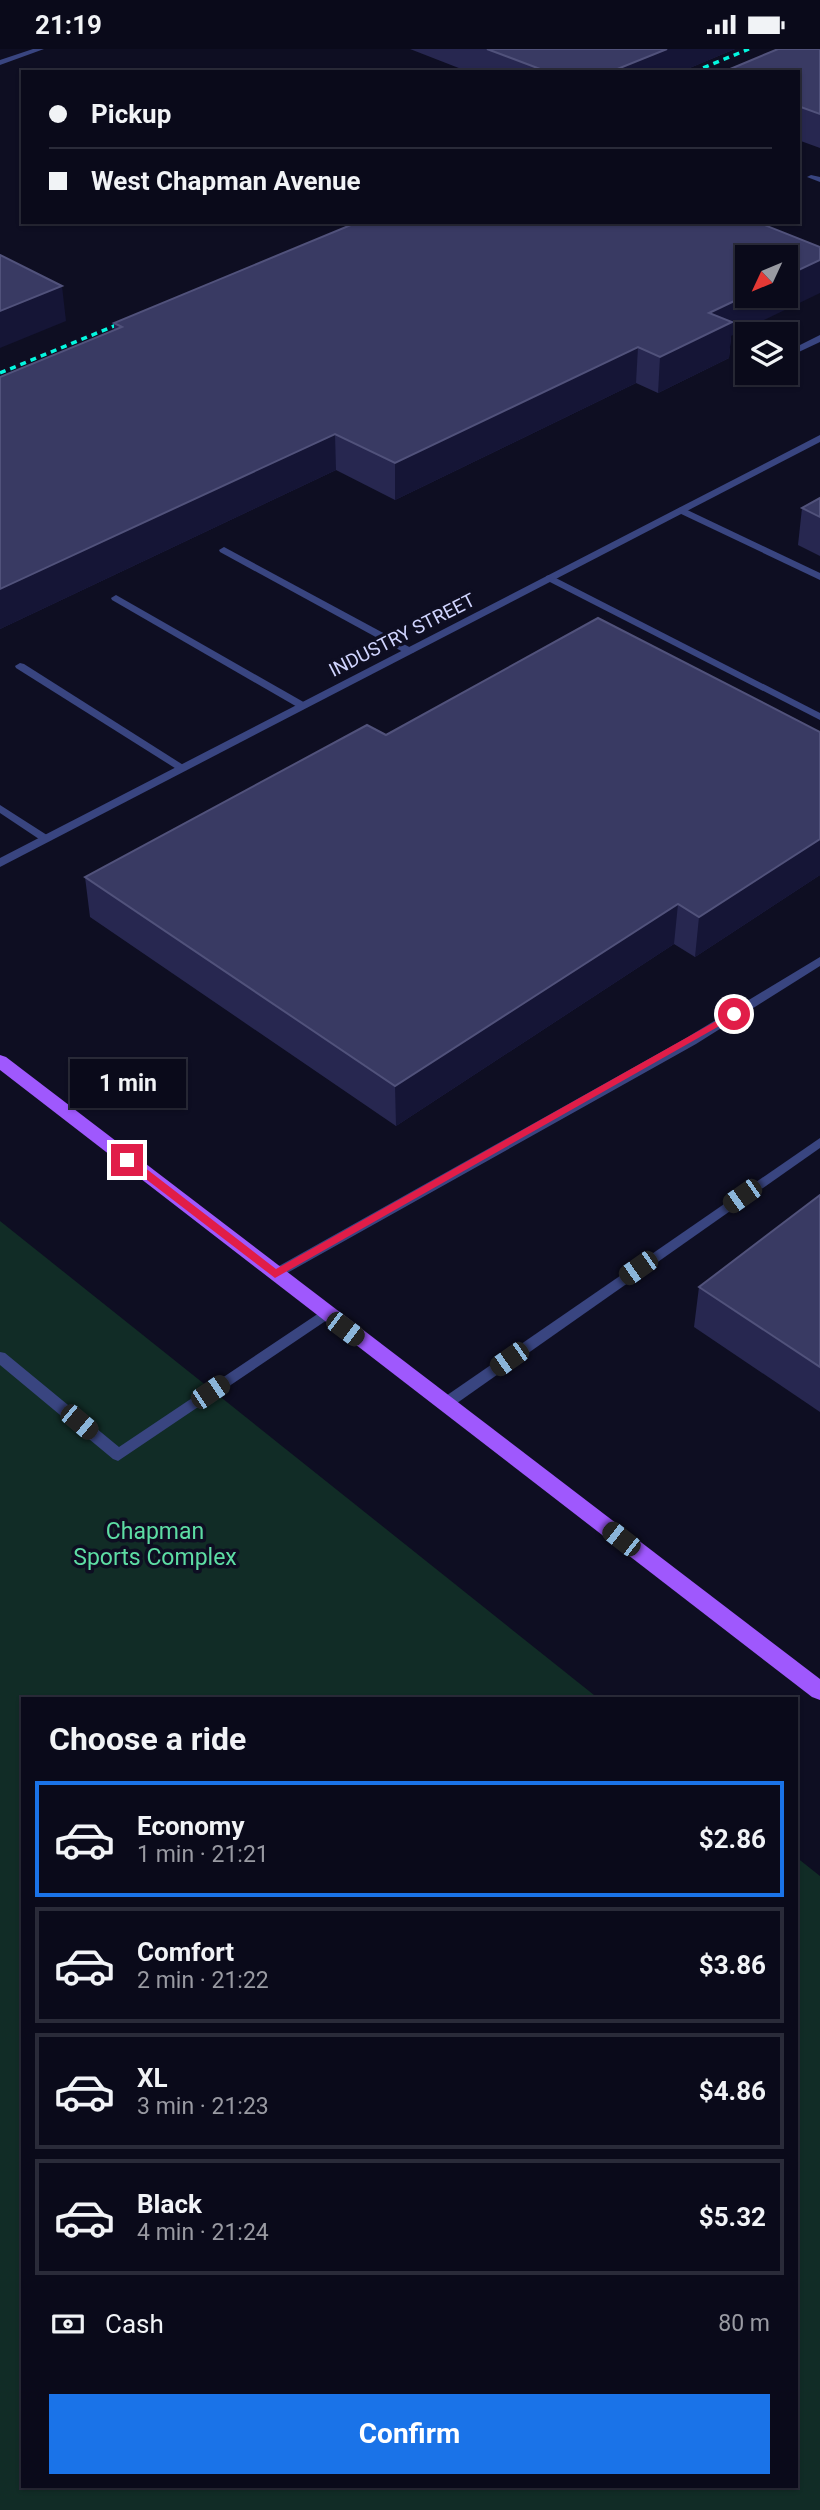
<!DOCTYPE html>
<meta charset="utf-8">
<style>
body{margin:0;font-family:Roboto,sans-serif;background:#131323;color:#f1f3f6;height:100vh;display:flex;flex-direction:column;font-size:26px;white-space:nowrap}
*{box-sizing:border-box;margin:0}
p{font-size:23px;color:#999aa2}
.icon{flex:none;width:38px;height:38px;fill:none;stroke:currentColor;stroke-width:2;stroke-linecap:round;stroke-linejoin:round}
.map{position:relative;flex:1;overflow:hidden}
.drawer{position:absolute;left:21px;top:1648px;width:777px;height:791px;display:flex;flex-direction:column;background:#0a0a1a;border-radius:0px;box-shadow:0 2px 5px #0004,0 0 0 2px #2a2b39}
.drawer>*{flex:none}
.banner{position:absolute;left:21px;top:21px;width:779px;height:154px;border-radius:0px;box-shadow:0 2px 5px #0004,0 0 0 2px #2a2b39;display:grid;align-content:center;height:154px;padding:0 28px;background:#0a0a1a}
.needle{width:46px;rotate:226deg}
.fabs{position:absolute;left:735px;top:196px;display:grid;gap:14px}
.fabs a{display:grid;place-items:center;width:63px;height:63px;border-radius:0px;background:#0a0a1a;box-shadow:0 2px 5px #0004,0 0 0 2px #2a2b39;font-size:35px}
.end{position:absolute;width:32px;height:32px;margin:-16px;border:9px solid #e11d48;background:#fff;box-shadow:0 0 0 4px #fff}
.from{border-radius:50%}
.bubble{position:absolute;height:49px;border-radius:0px;background:#0a0a1a;box-shadow:0 2px 5px #0004,0 0 0 2px #2a2b39;font-size:23px;font-weight:700;line-height:49px;text-align:center}
.car{position:absolute;width:21px;height:42px;margin:-21px -10px;border-radius:9px;box-shadow:0 0 5px 2px #0007;background:linear-gradient(#222 24%,#8ab4d8 0 40%,#222 0 76%,#8ab4d8 0 86%,#222 0)}
.banner b{display:flex;align-items:center;gap:24px;height:66px;font-size:26px}
.banner b+b{border-top:2px solid #2a2b39}
.banner i{width:18px;height:18px;background:#f1f3f6}
ul{padding:0;list-style:none}
li{display:flex;align-items:center;gap:21px;height:116px;margin:0 14px 10px;padding:0 14px;border:4px solid #2a2b39;border-radius:0px}
li div{flex:1}
li b{display:block;font-size:26px}
li em{font-style:normal;font-weight:700}
li.on{border-color:#1a73e8}
li>.icon{width:63px;height:63px;stroke-width:1.5}
h2{padding:0 28px;font-size:32px;line-height:84px}
.pay{display:flex;align-items:center;gap:18px;height:77px;padding:0 28px;font-size:26px}
.pay p{margin-inline-start:auto}
.cta{display:flex;gap:14px;margin-top:auto;padding:14px 28px}
.cta a{flex:1;height:80px;border-radius:0px;background:#1a73e8;color:#fff;font-size:28px;font-weight:700;line-height:80px;text-align:center}
.status{display:flex;justify-content:space-between;align-items:center;height:49px;padding:0 35px;background:#0a0a1a;direction:ltr}
.status svg{height:19px;fill:currentColor}
.map>svg:first-child{display:block}
.green{fill:#112c26}
.lines{fill:none;stroke-linecap:round;stroke-linejoin:round}
.service{fill:#394580;fill-rule:evenodd}
.minor{fill:#394580;fill-rule:evenodd}
.primary{fill:#9f58fd;fill-rule:evenodd}
.rail{stroke:#03f7df;stroke-width:3.5;stroke-dasharray:6 5;stroke-linecap:butt}
.wall{fill:#272750}
.shaded-wall{fill:#151536}
.building{fill:#393a63;stroke:#51527b;stroke-width:2}
.route{fill:#e11d48}
.labels{text-anchor:middle;dominant-baseline:central;stroke-width:7;stroke-linejoin:round;paint-order:stroke}
.far-street-label{font-size:19px;fill:#d0d4fe;stroke:#0e0e22}
.park-label{font-size:23px;fill:#5ddda4;stroke:#0e0e22}
</style>
<div class="status"><b>21:19</b><svg viewBox="0 0 49 12"><path d="M0 12V9h3v3zM5 12V6h3v6zM10 12V3h3v9zM15 12V0h3v12zM26 1h20v11H26zM47 4h2v5h-2z"/></svg></div>
<div class="map">
<svg width="820" height="2461" viewBox="0 0 820 2461">
<rect width="100%" height="100%" fill="#0e0e22"/>
<path class="green" d="M 0,1172 L 599,1650 L 23,1650 L 23,2438 L 796,2438 L 796,1808 L 820,1827 L 820,2461 L 0,2461 Z"/>
<g class="lines">
<g class="service">
<path d="M 811,126 L 820,128 L 820,133 L 807,128 Z"/>
<path d="M 820,286 L 820,293 L 786,309 L 786,303 Z"/>
<path d="M 747,322 L 747,324 L 754,324 L 738,332 L 733,329 Z"/>
<path d="M 681,458 L 820,524 L 820,531 L 677,463 L 676,461 Z"/>
<path d="M 224,498 L 413,600 L 414,602 L 413,604 L 405,604 L 220,503 L 219,501 Z"/>
<path d="M 550,526 L 820,664 L 820,671 L 546,531 L 546,527 Z"/>
<path d="M 116,546 L 307,655 L 308,657 L 303,660 L 299,659 L 112,551 L 111,549 Z"/>
<path d="M 20,614 L 24,615 L 188,719 L 186,721 L 178,721 L 16,619 L 15,617 Z"/>
<path d="M 0,756 L 50,788 L 50,792 L 42,792 L 0,764 Z"/>
<path d="M 820,908 L 820,917 L 696,995 L 280,1228 L 270,1228 L 268,1225 L 270,1222 L 686,989 Z"/>
<path d="M 820,1089 L 820,1099 L 450,1359 L 440,1359 L 438,1355 L 440,1351 Z"/>
<path d="M 325,1260 L 330,1261 L 332,1265 L 330,1269 L 118,1412 L 113,1410 L 0,1316 L 0,1303 L 5,1304 L 119,1398 Z"/>
</g>
<g class="minor">
<path d="M 33,0 L 44,0 L 0,16 L 0,11 Z"/>
<path d="M 820,386 L 820,393 L 0,818 L 0,809 Z"/>
</g>
<path class="primary" d="M 0,1006 L 6,1008 L 820,1630 L 820,1651 L 812,1648 L 0,1021 Z"/>
<g class="rail">
<path d="M 693,23 L 749,0"/>
<path d="M 0,324 L 131,270"/>
</g>
</g>
<g class="wall">
<path d="M 410,0 L 735,0 L 680,23 L 469,23 Z"/>
<path d="M 820,0 L 820,99 L 798,91 L 798,23 Z"/>
<path d="M 114,274 L 731,287 L 729,309 L 658,344 L 636,334 L 395,451 L 336,421 L 0,580 L 0,328 L 114,281 Z"/>
<path d="M 820,449 L 820,507 L 798,496 L 802,459 Z"/>
<path d="M 820,683 L 820,826 L 695,908 L 674,895 L 396,1077 L 90,868 L 85,828 L 386,686 Z"/>
<path d="M 820,1146 L 820,1363 L 694,1278 L 699,1238 Z"/>
</g>
<g class="shaded-wall">
<path d="M 667,0 L 735,0 L 680,23 L 610,23 Z"/>
<path d="M 820,211 L 820,244 L 731,287 L 729,309 L 658,344 L 660,308 L 709,264 L 747,246 L 747,247 L 786,247 L 786,227 Z"/>
<path d="M 62,237 L 66,272 L 0,299 L 0,262 Z"/>
<path d="M 638,298 L 636,334 L 395,451 L 395,414 Z"/>
<path d="M 335,385 L 336,421 L 0,580 L 0,540 Z"/>
<path d="M 820,790 L 820,826 L 695,908 L 699,868 Z"/>
<path d="M 678,855 L 674,895 L 396,1077 L 395,1037 Z"/>
</g>
<g class="building">
<path d="M 487,0 L 667,0 L 610,23 L 548,23 Z"/>
<path d="M 778,0 L 820,0 L 820,65 L 798,57 L 798,23 L 723,23 Z"/>
<path d="M 358,173 L 757,173 L 820,198 L 820,211 L 786,227 L 786,208 L 747,208 L 747,246 L 709,264 L 732,273 L 660,308 L 638,298 L 395,414 L 335,385 L 0,540 L 0,328 L 122,278 L 114,274 Z"/>
<path d="M 0,206 L 62,237 L 0,262 Z"/>
<path d="M 820,449 L 820,468 L 802,459 Z"/>
<path d="M 598,569 L 820,683 L 820,790 L 699,868 L 678,855 L 395,1037 L 85,828 L 367,676 L 386,686 Z"/>
<path d="M 820,1146 L 820,1318 L 699,1238 Z"/>
</g>
<path class="route" d="M 734,962 L 739,965 L 737,967 L 275,1229 L 121,1111 L 131,1108 L 276,1220 Z"/>
<g class="labels">
<g class="far-street-label">
<text transform="translate(402 586) rotate(-27)">INDUSTRY STREET</text>
</g>
<g class="park-label">
<text x="155" y="1482">Chapman<tspan x="155" dy="26">Sports Complex</tspan></text>
</g>
</g>
</svg>
<div class="fabs">
<a><svg class="needle" viewBox="-14 -14 28 28"><path d="M0-13l5 13h-10z" fill="#e53935"/><path d="M0 13l5-13h-10z" fill="#999aa2"/></svg></a>
<a><svg class="icon" aria-label="layers" viewBox="0 0 24 24"><path d="M12 4l9 5-9 5-9-5zM3 14l9 5 9-5"/></svg></a>
</div>
<i class="end from" style="left:734px;top:965px"></i>
<i class="end" style="left:127px;top:1111px"></i>
<div class="bubble" style="left:70px;top:1010px;width:116px">1 min</div>
<i class="car" style="left:742px;top:1147px;rotate:235deg"></i>
<i class="car" style="left:638px;top:1219px;rotate:235deg"></i>
<i class="car" style="left:345px;top:1280px;rotate:127deg"></i>
<i class="car" style="left:509px;top:1310px;rotate:235deg"></i>
<i class="car" style="left:210px;top:1343px;rotate:56deg"></i>
<i class="car" style="left:79px;top:1373px;rotate:130deg"></i>
<i class="car" style="left:621px;top:1490px;rotate:308deg"></i>
<div class="banner">
<b><i class="from"></i>Pickup</b>
<b><i></i>West Chapman Avenue</b>
</div>
<section class="drawer">
<h2>Choose a ride</h2>
<ul>
<li class="on"><svg class="icon" aria-label="car" viewBox="0 0 24 24"><path d="M5 17H2v-5l4-1 3-4h7l3 4 3 1v5h-3M9 17h6M6 11h13"/><circle cx="7" cy="17" r="2"/><circle cx="17" cy="17" r="2"/></svg><div><b>Economy</b><p>1 min · 21:21</p></div><em>$2.86</em></li>
<li><svg class="icon" aria-label="car" viewBox="0 0 24 24"><path d="M5 17H2v-5l4-1 3-4h7l3 4 3 1v5h-3M9 17h6M6 11h13"/><circle cx="7" cy="17" r="2"/><circle cx="17" cy="17" r="2"/></svg><div><b>Comfort</b><p>2 min · 21:22</p></div><em>$3.86</em></li>
<li><svg class="icon" aria-label="car" viewBox="0 0 24 24"><path d="M5 17H2v-5l4-1 3-4h7l3 4 3 1v5h-3M9 17h6M6 11h13"/><circle cx="7" cy="17" r="2"/><circle cx="17" cy="17" r="2"/></svg><div><b>XL</b><p>3 min · 21:23</p></div><em>$4.86</em></li>
<li><svg class="icon" aria-label="car" viewBox="0 0 24 24"><path d="M5 17H2v-5l4-1 3-4h7l3 4 3 1v5h-3M9 17h6M6 11h13"/><circle cx="7" cy="17" r="2"/><circle cx="17" cy="17" r="2"/></svg><div><b>Black</b><p>4 min · 21:24</p></div><em>$5.32</em></li>
</ul>
<div class="pay"><svg class="icon" aria-label="cash" viewBox="0 0 24 24"><path d="M3 7h18v10H3z"/><circle cx="12" cy="12" r="2"/></svg>Cash<p>80 m</p></div>
<div class="cta"><a>Confirm</a></div>
</section>
</div>
